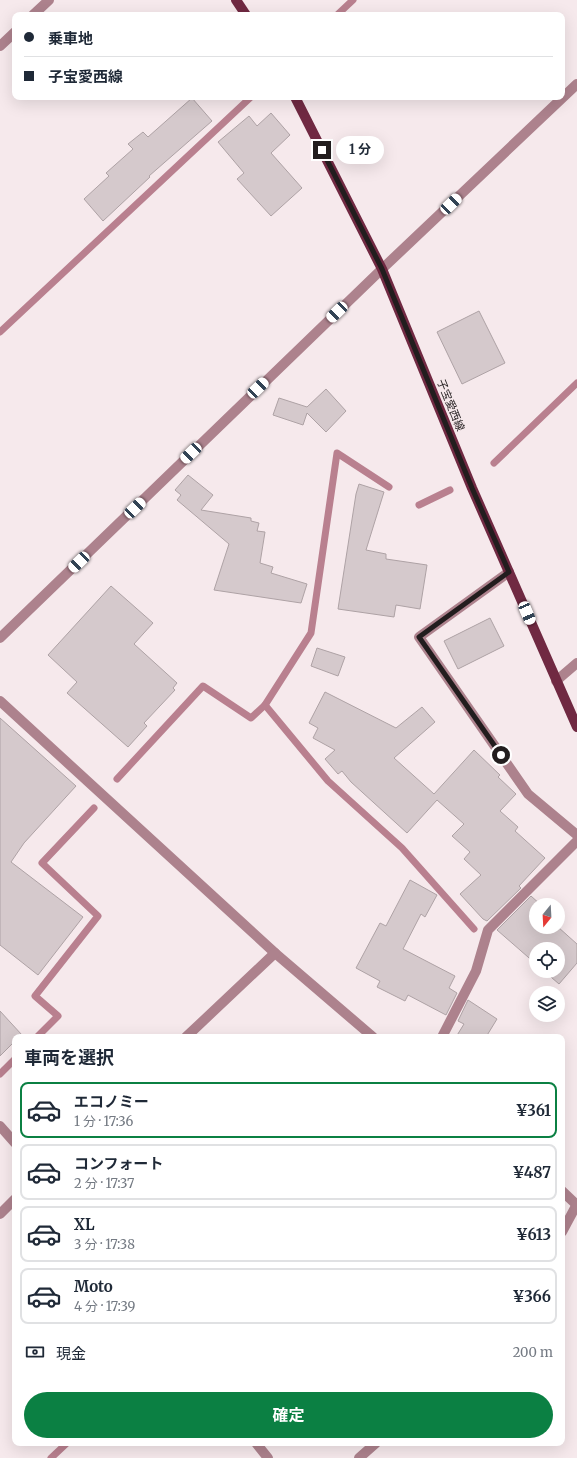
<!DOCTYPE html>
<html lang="ja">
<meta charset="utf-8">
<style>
body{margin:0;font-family:Merriweather,"Noto Sans JP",serif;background:#f6f6f7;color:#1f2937;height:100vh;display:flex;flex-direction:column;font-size:15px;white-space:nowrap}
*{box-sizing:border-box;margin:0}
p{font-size:13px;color:#747a83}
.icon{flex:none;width:22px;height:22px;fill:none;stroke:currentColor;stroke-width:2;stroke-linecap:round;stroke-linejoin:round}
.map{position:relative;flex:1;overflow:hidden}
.panel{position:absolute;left:12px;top:1034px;width:553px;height:412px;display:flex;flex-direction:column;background:#fff;border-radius:8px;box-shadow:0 4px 16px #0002}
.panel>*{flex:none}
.guide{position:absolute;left:12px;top:12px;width:553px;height:88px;border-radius:8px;box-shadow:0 4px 16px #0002;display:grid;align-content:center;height:88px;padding:0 12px;background:#fff}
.needle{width:26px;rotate:198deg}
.controls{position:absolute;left:529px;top:898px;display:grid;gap:8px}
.controls a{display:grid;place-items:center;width:36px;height:36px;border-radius:50%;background:#fff;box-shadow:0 4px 16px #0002;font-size:20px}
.end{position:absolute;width:18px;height:18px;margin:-9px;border:5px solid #221d1e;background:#fff;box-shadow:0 0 0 2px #fff}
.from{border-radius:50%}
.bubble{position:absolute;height:28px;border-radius:14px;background:#fff;box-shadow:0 4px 16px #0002;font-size:13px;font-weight:700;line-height:28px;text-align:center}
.car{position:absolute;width:12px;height:24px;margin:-12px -6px;border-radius:5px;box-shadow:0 0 3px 1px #0007;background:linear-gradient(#fff 24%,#345 0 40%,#fff 0 76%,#345 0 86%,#fff 0)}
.guide b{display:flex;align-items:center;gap:14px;height:38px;font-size:15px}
.guide b+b{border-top:1px solid #e0e1e3}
.guide i{width:10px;height:10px;background:#1f2937}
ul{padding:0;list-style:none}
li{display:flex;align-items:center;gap:12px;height:56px;margin:0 8px 6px;padding:0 4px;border:2px solid #e0e1e3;border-radius:8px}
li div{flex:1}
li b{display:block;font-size:15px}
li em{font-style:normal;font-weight:700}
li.selected{border-color:#0b8043}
li>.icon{width:36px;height:36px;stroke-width:1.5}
h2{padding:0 12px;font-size:18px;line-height:48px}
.pay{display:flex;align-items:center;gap:10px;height:44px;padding:0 12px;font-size:15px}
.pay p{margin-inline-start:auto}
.action{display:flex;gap:8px;margin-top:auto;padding:8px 12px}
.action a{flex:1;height:46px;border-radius:24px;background:#0b8043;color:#fff;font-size:16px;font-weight:700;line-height:46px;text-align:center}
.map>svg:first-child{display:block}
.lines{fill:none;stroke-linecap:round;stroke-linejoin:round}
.stream{stroke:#b9808f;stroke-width:7}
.building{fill:#d5c9cc;stroke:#aea2a5}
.minor{stroke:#ad828d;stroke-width:10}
.major{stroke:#702942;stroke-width:10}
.route{stroke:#221d1e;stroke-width:5}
.labels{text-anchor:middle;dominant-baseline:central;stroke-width:3;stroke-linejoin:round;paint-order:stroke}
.street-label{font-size:11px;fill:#221d1e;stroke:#f6e9ec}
</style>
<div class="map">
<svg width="577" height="1458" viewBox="0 0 577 1458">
<rect width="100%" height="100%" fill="#f6e9ec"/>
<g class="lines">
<g class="stream">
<path d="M 337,15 L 353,0"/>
<path d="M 0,332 L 251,97"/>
<path d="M 494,463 L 577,383"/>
<path d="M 419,505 L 450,490"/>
<path d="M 265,705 L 328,781 L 402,848 L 474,929"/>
<path d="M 117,779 L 203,686 L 251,718 L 265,705 L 311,633 L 337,453 L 389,487"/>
<path d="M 37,1037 L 58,1016 L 35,996 L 98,916 L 42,863 L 94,808"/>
<path d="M 0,1074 L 15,1059"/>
<path d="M 51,1458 L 67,1443"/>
</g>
</g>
<g class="building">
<path d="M 192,98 L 212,121 L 149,176 L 150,177 L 103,221 L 84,199 L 109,176 L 106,173 L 133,149 L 128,144 L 143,132 L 148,137 Z"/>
<path d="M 271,113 L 290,135 L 271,153 L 302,188 L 271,216 L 237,179 L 244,173 L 218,142 L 249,116 L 257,126 Z"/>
<path d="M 479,311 L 505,363 L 462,384 L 437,332 Z"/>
<path d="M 326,389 L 346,411 L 326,432 L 307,413 L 303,425 L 273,415 L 279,398 L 307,407 Z"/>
<path d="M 188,475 L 213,495 L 201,510 L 251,518 L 251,521 L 259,523 L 257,531 L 265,532 L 260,563 L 273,567 L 271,573 L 307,584 L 301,603 L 214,590 L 229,544 L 177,500 L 181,495 L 175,490 Z"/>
<path d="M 359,484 L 384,492 L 366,550 L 386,554 L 386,559 L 427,565 L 420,609 L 396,605 L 394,617 L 338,609 L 356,494 Z"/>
<path d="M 111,586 L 153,623 L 134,644 L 177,683 L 173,688 L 175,690 L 144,723 L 147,726 L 128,747 L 67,693 L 77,682 L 48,655 Z"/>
<path d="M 490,618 L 504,646 L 458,669 L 444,641 Z"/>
<path d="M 317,648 L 345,657 L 338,676 L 311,666 Z"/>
<path d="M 325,692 L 396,728 L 422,707 L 435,722 L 394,758 L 434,794 L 474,750 L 500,775 L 498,777 L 516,794 L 500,811 L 518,827 L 515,831 L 545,858 L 519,886 L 521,888 L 487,921 L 483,919 L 460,894 L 481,875 L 464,859 L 470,852 L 452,836 L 464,824 L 437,800 L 407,833 L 351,782 L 342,771 L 338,774 L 325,759 L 335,750 L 313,738 L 318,728 L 309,723 Z"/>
<path d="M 0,718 L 76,786 L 24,843 L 11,862 L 83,917 L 38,975 L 0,945 Z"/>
<path d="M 410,880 L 437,895 L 425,917 L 421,914 L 403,949 L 455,976 L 449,988 L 457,993 L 446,1015 L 408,995 L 405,1001 L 377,987 L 380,981 L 356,968 L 380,923 L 386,926 Z"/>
<path d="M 531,896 L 541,905 L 533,905 L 536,908 L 536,927 L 558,927 L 577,944 L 577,963 L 559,984 L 544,971 L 558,971 L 558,949 L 536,949 L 536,964 L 497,930 Z"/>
<path d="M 468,1000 L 497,1019 L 486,1037 L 456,1037 L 464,1024 L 458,1021 Z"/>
<path d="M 0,1011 L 22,1035 L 20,1037 L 15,1037 L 15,1041 L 0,1056 Z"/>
</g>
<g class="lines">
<g class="minor">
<path d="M 33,15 L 49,0"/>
<path d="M 0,46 L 15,32"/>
<path d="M 509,572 L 419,637 L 528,794 L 577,835"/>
<path d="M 0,638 L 382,269 L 577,84"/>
<path d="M 556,681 L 577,663"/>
<path d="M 0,701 L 275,953 L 373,1037"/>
<path d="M 186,1037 L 275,953"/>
<path d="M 442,1037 L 476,971 L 488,930 L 577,841"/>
<path d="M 0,1126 L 15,1143"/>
<path d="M 562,1191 L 577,1205"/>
<path d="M 0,1214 L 15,1199"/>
<path d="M 562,1232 L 577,1204"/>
<path d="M 256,1443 L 268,1458"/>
<path d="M 359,1458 L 376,1443"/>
</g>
<g class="major">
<path d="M 236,0 L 246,15"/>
<path d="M 295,97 L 382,269 L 472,488 L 577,727"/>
</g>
</g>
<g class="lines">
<path class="route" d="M 322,150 L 382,269 L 472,488 L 509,572 L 419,637 L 501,755"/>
</g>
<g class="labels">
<g class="street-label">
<text transform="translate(451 405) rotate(68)">子宝愛西線</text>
</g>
</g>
</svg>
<div class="controls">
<a><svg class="needle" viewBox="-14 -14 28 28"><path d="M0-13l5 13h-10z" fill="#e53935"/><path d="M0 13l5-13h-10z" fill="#747a83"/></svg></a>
<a><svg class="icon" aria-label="locate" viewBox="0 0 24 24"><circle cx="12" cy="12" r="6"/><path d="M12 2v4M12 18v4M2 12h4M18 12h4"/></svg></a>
<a><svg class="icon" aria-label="layers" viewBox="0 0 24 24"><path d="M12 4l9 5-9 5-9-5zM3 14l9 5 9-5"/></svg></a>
</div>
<i class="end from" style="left:501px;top:755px"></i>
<i class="end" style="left:322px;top:150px"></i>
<div class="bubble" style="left:336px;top:136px;width:48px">1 分</div>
<i class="car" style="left:451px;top:204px;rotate:46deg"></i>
<i class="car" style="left:337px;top:312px;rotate:226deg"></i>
<i class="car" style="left:258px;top:388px;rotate:46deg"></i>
<i class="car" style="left:191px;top:453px;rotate:226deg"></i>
<i class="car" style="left:135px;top:508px;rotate:46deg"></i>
<i class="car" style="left:79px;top:562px;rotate:226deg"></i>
<i class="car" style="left:527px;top:613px;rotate:157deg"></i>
<div class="guide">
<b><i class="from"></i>乗車地</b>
<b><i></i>子宝愛西線</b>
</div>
<section class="panel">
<h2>車両を選択</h2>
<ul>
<li class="selected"><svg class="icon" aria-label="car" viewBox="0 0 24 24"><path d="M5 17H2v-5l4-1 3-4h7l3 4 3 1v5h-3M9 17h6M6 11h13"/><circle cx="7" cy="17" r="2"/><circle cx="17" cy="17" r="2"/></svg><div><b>エコノミー</b><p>1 分 · 17:36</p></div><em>¥361</em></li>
<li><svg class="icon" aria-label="car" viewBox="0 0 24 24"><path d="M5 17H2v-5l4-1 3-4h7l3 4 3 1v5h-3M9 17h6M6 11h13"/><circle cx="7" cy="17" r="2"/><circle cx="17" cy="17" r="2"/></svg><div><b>コンフォート</b><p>2 分 · 17:37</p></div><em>¥487</em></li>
<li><svg class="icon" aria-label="car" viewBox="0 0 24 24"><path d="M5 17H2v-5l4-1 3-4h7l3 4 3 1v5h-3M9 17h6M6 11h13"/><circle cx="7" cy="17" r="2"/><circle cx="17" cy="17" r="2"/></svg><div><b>XL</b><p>3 分 · 17:38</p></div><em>¥613</em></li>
<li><svg class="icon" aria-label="car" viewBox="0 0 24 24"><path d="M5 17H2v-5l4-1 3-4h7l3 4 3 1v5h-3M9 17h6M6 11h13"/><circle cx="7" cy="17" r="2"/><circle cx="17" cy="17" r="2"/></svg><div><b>Moto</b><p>4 分 · 17:39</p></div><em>¥366</em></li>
</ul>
<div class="pay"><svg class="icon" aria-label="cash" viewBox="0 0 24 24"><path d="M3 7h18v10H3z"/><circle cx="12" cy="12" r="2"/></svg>現金<p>200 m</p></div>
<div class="action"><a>確定</a></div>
</section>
</div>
